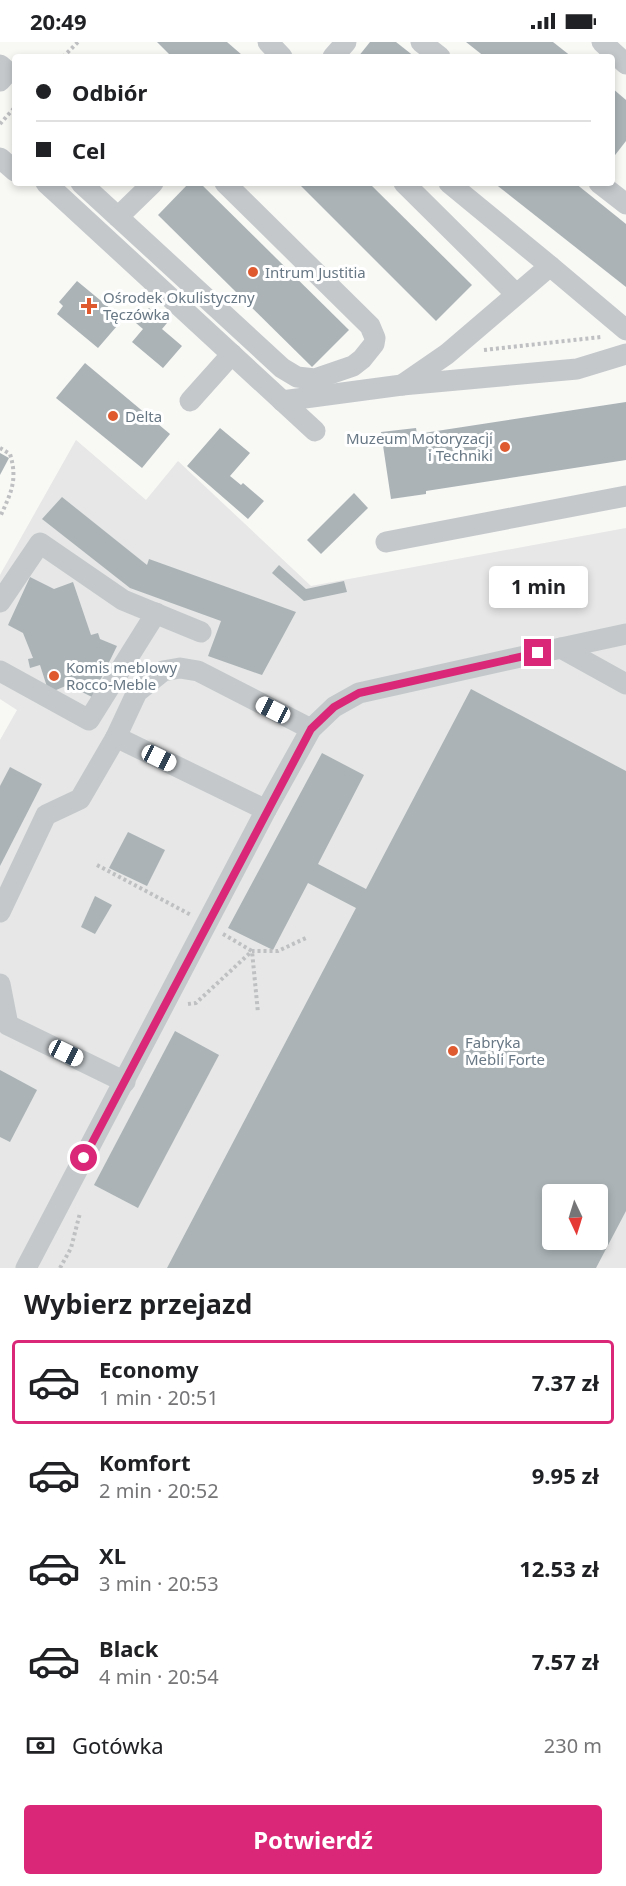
<!DOCTYPE html>
<html lang="pl">
<meta charset="utf-8">
<style>
body{margin:0;font-family:"Noto Sans",sans-serif;background:#f6f6f6;color:#202124;height:100vh;display:flex;flex-direction:column;font-size:22px;white-space:nowrap}
*{box-sizing:border-box;margin:0}
p{font-size:20px;color:#757577}
.icon{flex:none;width:33px;height:33px;fill:none;stroke:currentColor;stroke-width:2;stroke-linecap:round;stroke-linejoin:round}
.map{position:relative;height:1226px;overflow:hidden}
.sheet{display:flex;flex-direction:column;background:#fff;flex:1}
.sheet>*{flex:none}
.hud{position:absolute;left:12px;top:12px;width:603px;height:132px;border-radius:6px;box-shadow:0 3px 9px #0003;display:grid;align-content:center;height:132px;padding:0 24px;background:#fff}
.needle{width:39px;rotate:176deg}
.controls{position:absolute;left:542px;top:1142px;display:grid;gap:12px}
.controls a{display:grid;place-items:center;width:66px;height:66px;border-radius:6px;background:#fff;box-shadow:0 3px 9px #0003;font-size:30px}
.end{position:absolute;width:27px;height:27px;margin:-14px;border:8px solid #db2777;background:#fff;box-shadow:0 0 0 3px #fff}
.from{border-radius:50%}
.bubble{position:absolute;height:42px;border-radius:6px;background:#fff;box-shadow:0 3px 9px #0003;font-size:20px;font-weight:700;line-height:42px;text-align:center}
.car{position:absolute;width:18px;height:36px;margin:-18px -9px;border-radius:8px;box-shadow:0 0 4px 2px #0007;background:linear-gradient(#fff 24%,#345 0 40%,#fff 0 76%,#345 0 86%,#fff 0)}
.hud b{display:flex;align-items:center;gap:21px;height:57px;font-size:22px}
.hud b+b{border-top:2px solid #e0e0e0}
.hud i{width:15px;height:15px;background:#202124}
ul{padding:0;list-style:none}
li{display:flex;align-items:center;gap:18px;height:84px;margin:0 12px 9px;padding:0 12px;border:3px solid transparent;border-radius:6px}
li div{flex:1}
li b{display:block;font-size:22px}
li em{font-style:normal;font-weight:700}
li.current{border-color:#db2777}
li>.icon{width:54px;height:54px;stroke-width:1.5}
h2{padding:0 24px;font-size:27px;line-height:72px}
.pay{display:flex;align-items:center;gap:15px;height:66px;padding:0 24px;font-size:22px}
.pay p{margin-inline-start:auto}
.primary-button{display:flex;gap:12px;margin-top:auto;padding:12px 24px}
.primary-button a{flex:1;height:69px;border-radius:6px;background:#db2777;color:#fff;font-size:24px;font-weight:700;line-height:69px;text-align:center}
.status{display:flex;justify-content:space-between;align-items:center;height:42px;padding:0 30px;background:#fff;direction:ltr}
.status svg{height:16px;fill:currentColor}
.map>svg:first-child{display:block}
.built{fill:#e6e7e6;fill-rule:evenodd}
.building{fill:#abb3b7;fill-rule:evenodd}
.lines{fill:none;stroke-linecap:round;stroke-linejoin:round}
.path{stroke:#bec0c2;stroke-width:4;stroke-dasharray:3 3;stroke-linecap:butt}
.minor{stroke:#c4c8cb;stroke-width:21}
.route{stroke:#db2777;stroke-width:8}
.poi-dot{fill:#df5b2f;stroke:#fff;stroke-width:2}
.labels{text-anchor:middle;dominant-baseline:central;stroke-width:6;stroke-linejoin:round;paint-order:stroke}
.poi-label{font-size:15px;fill:#687885;stroke:#fff;text-anchor:start}
</style>
<div class="status"><b>20:49</b><svg viewBox="0 0 49 12"><path d="M0 12V9h3v3zM5 12V6h3v6zM10 12V3h3v9zM15 12V0h3v12zM26 1h20v11H26zM47 4h2v5h-2z"/></svg></div>
<div class="map">
<svg width="626" height="1226" viewBox="0 0 626 1226">
<rect width="100%" height="100%" fill="#f8f8f5"/>
<path class="built" d="M 76,398 L 146,458 L 178,419 L 311,544 L 626,486 L 626,1226 L 0,1226 L 0,698 L 17,668 L 0,657 L 0,533 ZM 552,1152 L 597,1152 L 597,1197 L 552,1197 Z"/>
<g class="building">
<path d="M 157,0 L 227,0 L 242,13 L 241,15 L 172,15 Z"/>
<path d="M 370,0 L 396,0 L 415,15 L 358,15 Z"/>
<path d="M 466,0 L 553,0 L 572,15 L 485,15 Z"/>
<path d="M 612,46 L 626,58 L 626,99 L 612,117 Z"/>
<path d="M 189,141 L 200,141 L 349,288 L 312,325 L 158,173 Z"/>
<path d="M 298,141 L 369,141 L 472,243 L 436,279 Z"/>
<path d="M 494,141 L 575,141 L 626,182 L 626,245 Z"/>
<path d="M 77,239 L 123,277 L 98,306 L 57,272 L 63,264 L 59,260 Z"/>
<path d="M 149,266 L 167,281 L 162,287 L 182,304 L 163,326 L 132,300 L 143,287 L 136,281 Z"/>
<path d="M 85,321 L 170,392 L 142,426 L 56,356 Z"/>
<path d="M 626,360 L 626,418 L 426,449 L 426,452 L 391,457 L 381,390 L 416,386 L 417,392 Z"/>
<path d="M 220,386 L 250,411 L 230,434 L 241,443 L 243,441 L 264,459 L 248,477 L 187,424 Z"/>
<path d="M 0,411 L 9,416 L 0,433 Z"/>
<path d="M 354,451 L 368,466 L 321,512 L 307,498 Z"/>
<path d="M 62,455 L 147,523 L 149,517 L 296,570 L 262,633 L 208,614 L 221,579 L 130,546 L 42,477 Z"/>
<path d="M 279,523 L 306,547 L 344,539 L 347,550 L 304,559 L 272,531 Z"/>
<path d="M 30,535 L 54,547 L 73,540 L 91,593 L 98,591 L 100,597 L 117,604 L 92,655 L 68,643 L 49,651 L 40,623 L 30,626 L 28,617 L 33,616 L 23,591 L 8,583 Z"/>
<path d="M 471,647 L 626,729 L 626,1169 L 596,1226 L 167,1226 L 356,866 L 308,841 L 273,908 L 228,886 L 322,711 L 364,733 L 318,822 L 366,847 ZM 552,1152 L 597,1152 L 597,1197 L 552,1197 Z"/>
<path d="M 10,725 L 42,742 L 0,824 L 0,744 Z"/>
<path d="M 128,790 L 165,808 L 147,844 L 109,826 Z"/>
<path d="M 95,854 L 112,863 L 95,892 L 81,885 Z"/>
<path d="M 175,989 L 219,1013 L 138,1166 L 94,1143 Z"/>
<path d="M 0,1028 L 37,1048 L 10,1100 L 0,1095 Z"/>
</g>
<g class="lines">
<g class="path">
<path d="M 63,15 L 78,0"/>
<path d="M 0,82 L 15,65"/>
<path d="M 484,308 L 601,295"/>
<path d="M 0,406 L 10,412 C 18,438 11,451 0,475"/>
<path d="M 97,823 L 191,873"/>
<path d="M 223,892 L 252,909 L 258,971"/>
<path d="M 188,962 L 196,961 L 252,909 L 278,909 L 308,895"/>
<path d="M 60,1226 L 71,1206 L 80,1171"/>
</g>
<g class="minor">
<path d="M 268,0 L 282,15"/>
<path d="M 421,0 L 440,15"/>
<path d="M 602,0 L 626,22"/>
<path d="M 333,15 L 346,0"/>
<path d="M 0,23 L 8,30 L 0,39"/>
<path d="M 0,116 L 15,129"/>
<path d="M 46,141 L 315,389"/>
<path d="M 81,141 L 118,175 L 153,141"/>
<path d="M 404,141 L 516,252"/>
<path d="M 599,141 L 626,162"/>
<path d="M 118,175 L 282,326 L 297,335 L 315,337 L 353,324 L 362,317 L 374,302 L 375,296 L 370,284 L 225,141"/>
<path d="M 550,224 L 626,288"/>
<path d="M 402,343 L 447,312 L 550,224 L 449,141"/>
<path d="M 190,359 L 232,312"/>
<path d="M 282,359 L 402,343 L 577,327 L 626,312"/>
<path d="M 386,500 L 626,454"/>
<path d="M 0,560 L 40,501 L 123,558 L 201,590"/>
<path d="M 561,606 L 626,592"/>
<path d="M 0,629 L 89,678 L 156,571"/>
<path d="M 116,695 L 137,650 L 163,629 L 180,626 L 198,629 L 311,687"/>
<path d="M 266,768 L 311,687 L 334,665 L 359,651 L 561,606 L 626,642"/>
<path d="M 0,870 L 46,773 L 80,757 L 116,695 L 266,768 L 26,1226"/>
<path d="M 0,942 L 8,983 L 125,1040"/>
</g>
</g>
<g class="lines">
<path class="route" d="M 84,1116 L 311,687 L 334,665 L 359,651 L 538,611"/>
</g>
<g class="poi-dot">
<circle cx="253" cy="230" r="6"/>
<path d="M86 255h6v6h6v6h-6v6h-6v-6h-6v-6h6z"/>
<circle cx="113" cy="374" r="6"/>
<circle cx="505" cy="405" r="6"/>
<circle cx="54" cy="634" r="6"/>
<circle cx="453" cy="1009" r="6"/>
</g>
<g class="labels">
<g class="poi-label">
<text x="265" y="230">Intrum Justitia</text>
<text x="103" y="255">Ośrodek Okulistyczny<tspan x="103" dy="17">Tęczówka</tspan></text>
<text x="125" y="374">Delta</text>
<text x="493" y="396" text-anchor="end">Muzeum Motoryzacji<tspan x="493" dy="17">i Techniki</tspan></text>
<text x="66" y="625">Komis meblowy<tspan x="66" dy="17">Rocco-Meble</tspan></text>
<text x="465" y="1000">Fabryka<tspan x="465" dy="17">Mebli Forte</tspan></text>
</g>
</g>
</svg>
<div class="controls">
<a><svg class="needle" viewBox="-14 -14 28 28"><path d="M0-13l5 13h-10z" fill="#e53935"/><path d="M0 13l5-13h-10z" fill="#757577"/></svg></a>
</div>
<i class="end from" style="left:84px;top:1116px"></i>
<i class="end" style="left:538px;top:611px"></i>
<div class="bubble" style="left:489px;top:524px;width:99px">1 min</div>
<i class="car" style="left:273px;top:668px;rotate:297deg"></i>
<i class="car" style="left:159px;top:716px;rotate:116deg"></i>
<i class="car" style="left:66px;top:1011px;rotate:116deg"></i>
<div class="hud">
<b><i class="from"></i>Odbiór</b>
<b><i></i>Cel</b>
</div>
</div>
<section class="sheet">
<h2>Wybierz przejazd</h2>
<ul>
<li class="current"><svg class="icon" aria-label="car" viewBox="0 0 24 24"><path d="M5 17H2v-5l4-1 3-4h7l3 4 3 1v5h-3M9 17h6M6 11h13"/><circle cx="7" cy="17" r="2"/><circle cx="17" cy="17" r="2"/></svg><div><b>Economy</b><p>1 min · 20:51</p></div><em>7.37 zł</em></li>
<li><svg class="icon" aria-label="car" viewBox="0 0 24 24"><path d="M5 17H2v-5l4-1 3-4h7l3 4 3 1v5h-3M9 17h6M6 11h13"/><circle cx="7" cy="17" r="2"/><circle cx="17" cy="17" r="2"/></svg><div><b>Komfort</b><p>2 min · 20:52</p></div><em>9.95 zł</em></li>
<li><svg class="icon" aria-label="car" viewBox="0 0 24 24"><path d="M5 17H2v-5l4-1 3-4h7l3 4 3 1v5h-3M9 17h6M6 11h13"/><circle cx="7" cy="17" r="2"/><circle cx="17" cy="17" r="2"/></svg><div><b>XL</b><p>3 min · 20:53</p></div><em>12.53 zł</em></li>
<li><svg class="icon" aria-label="car" viewBox="0 0 24 24"><path d="M5 17H2v-5l4-1 3-4h7l3 4 3 1v5h-3M9 17h6M6 11h13"/><circle cx="7" cy="17" r="2"/><circle cx="17" cy="17" r="2"/></svg><div><b>Black</b><p>4 min · 20:54</p></div><em>7.57 zł</em></li>
</ul>
<div class="pay"><svg class="icon" aria-label="cash" viewBox="0 0 24 24"><path d="M3 7h18v10H3z"/><circle cx="12" cy="12" r="2"/></svg>Gotówka<p>230 m</p></div>
<div class="primary-button"><a>Potwierdź</a></div>
</section>
